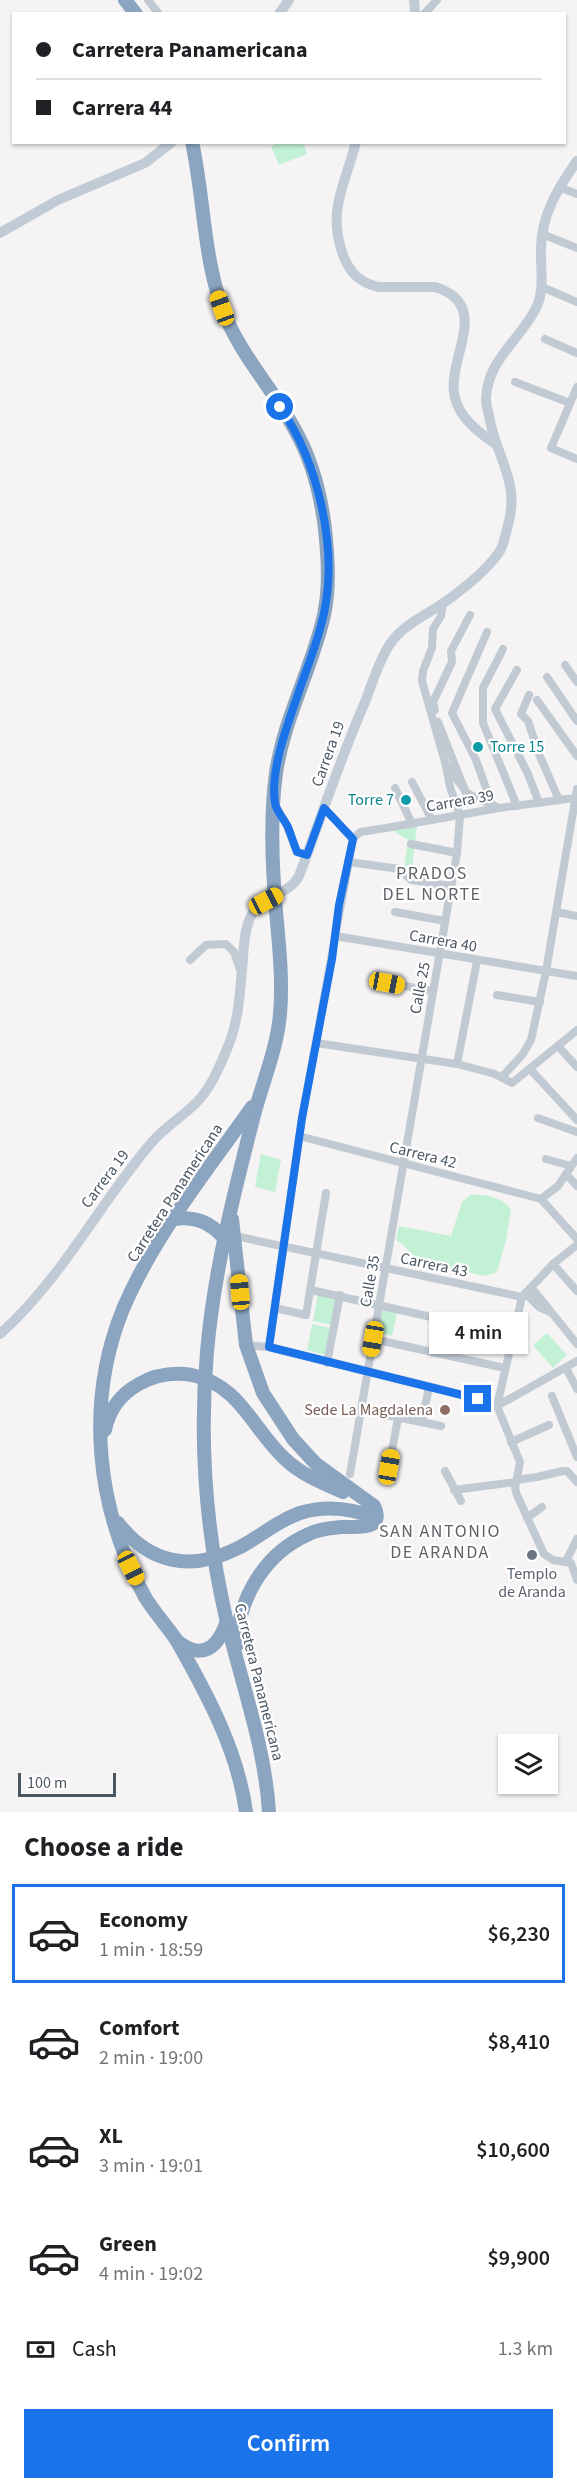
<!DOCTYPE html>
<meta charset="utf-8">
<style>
body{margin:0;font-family:"Source Sans 3",sans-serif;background:#f2f2f2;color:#202124;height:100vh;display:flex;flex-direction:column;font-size:22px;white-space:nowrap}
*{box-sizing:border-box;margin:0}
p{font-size:20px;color:#757577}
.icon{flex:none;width:33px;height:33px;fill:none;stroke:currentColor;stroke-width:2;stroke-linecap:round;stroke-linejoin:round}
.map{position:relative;height:1812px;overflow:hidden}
.drawer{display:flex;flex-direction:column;background:#fff;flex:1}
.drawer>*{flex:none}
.guide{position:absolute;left:12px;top:12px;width:554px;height:132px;border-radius:0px;box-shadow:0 2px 4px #0004;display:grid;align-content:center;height:132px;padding:0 24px;background:#fff}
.fabs{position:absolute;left:498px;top:1734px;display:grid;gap:12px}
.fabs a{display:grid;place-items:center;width:60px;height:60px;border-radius:0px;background:#fff;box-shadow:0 2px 4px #0004;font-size:30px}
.scale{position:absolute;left:18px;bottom:15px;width:98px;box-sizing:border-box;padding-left:6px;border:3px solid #4a5661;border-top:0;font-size:16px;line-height:21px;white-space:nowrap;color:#4a5661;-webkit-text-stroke:4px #fff;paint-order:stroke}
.end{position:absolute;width:27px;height:27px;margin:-14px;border:8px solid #1a73e8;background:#fff;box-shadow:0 0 0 3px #fff}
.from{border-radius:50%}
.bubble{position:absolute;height:42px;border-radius:0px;background:#fff;box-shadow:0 2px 4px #0004;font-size:20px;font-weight:600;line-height:42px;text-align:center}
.car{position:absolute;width:18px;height:36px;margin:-18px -9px;border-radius:8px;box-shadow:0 0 4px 2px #0007;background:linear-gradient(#f5c518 24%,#345 0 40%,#f5c518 0 76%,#345 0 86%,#f5c518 0)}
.guide b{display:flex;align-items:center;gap:21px;height:57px;font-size:22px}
.guide b+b{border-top:2px solid #e0e0e0}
.guide i{width:15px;height:15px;background:#202124}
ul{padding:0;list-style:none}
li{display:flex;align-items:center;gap:18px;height:99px;margin:0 12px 9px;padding:0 12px;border:3px solid transparent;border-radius:0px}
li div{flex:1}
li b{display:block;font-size:22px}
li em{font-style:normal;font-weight:600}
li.selected{border-color:#1a73e8}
li>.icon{width:54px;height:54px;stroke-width:1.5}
h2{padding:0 24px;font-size:27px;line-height:72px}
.pay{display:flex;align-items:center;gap:15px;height:66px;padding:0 24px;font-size:22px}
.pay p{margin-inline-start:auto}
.primary-button{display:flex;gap:12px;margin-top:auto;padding:12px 24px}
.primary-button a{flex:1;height:69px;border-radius:0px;background:#1a73e8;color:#fff;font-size:24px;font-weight:600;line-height:69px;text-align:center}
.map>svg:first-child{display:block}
.green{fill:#c3f1d5}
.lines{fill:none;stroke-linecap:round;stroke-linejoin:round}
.street{stroke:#c1cad2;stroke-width:8}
.secondary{stroke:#c1cbd6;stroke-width:10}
.highway{stroke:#8ba5c1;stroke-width:14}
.route{stroke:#1a73e8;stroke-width:8}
.culture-dot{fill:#0f9aa8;stroke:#fff;stroke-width:2}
.education-dot{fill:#8d6e63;stroke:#fff;stroke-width:2}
.worship-dot{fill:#6b7280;stroke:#fff;stroke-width:2}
.labels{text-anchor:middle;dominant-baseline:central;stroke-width:4.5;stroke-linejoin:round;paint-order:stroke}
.culture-label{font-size:16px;fill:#0d838f;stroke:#fff;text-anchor:start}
.street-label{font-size:16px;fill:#4a5661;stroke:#fff}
.education-label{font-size:16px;fill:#785e54;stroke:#fff;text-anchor:end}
.worship-label{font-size:16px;fill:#5b616d;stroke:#fff}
.neighbourhood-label{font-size:18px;letter-spacing:1.5px;fill:#5f6368;stroke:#fff}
</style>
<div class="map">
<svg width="577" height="1812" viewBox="0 0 577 1812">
<rect width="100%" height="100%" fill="#f5f3f3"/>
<g class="green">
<path d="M 280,142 L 303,143 L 307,154 L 279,165 L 271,146 Z"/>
<path d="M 417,825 L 411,877 L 404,868 L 408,840 L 389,828 Z"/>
<path d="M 261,1154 L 281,1160 L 275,1192 L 255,1187 Z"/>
<path d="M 470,1195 C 484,1194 504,1197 511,1210 L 506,1240 L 498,1269 L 495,1273 L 484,1276 L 422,1261 C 410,1257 407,1245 396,1240 L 399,1226 L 451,1236 L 462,1202 Z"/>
<path d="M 318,1293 L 339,1296 L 333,1325 L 313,1321 Z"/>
<path d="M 381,1309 L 397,1313 L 392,1336 L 377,1332 Z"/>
<path d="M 312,1324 L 330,1328 L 325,1355 L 307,1350 Z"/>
<path d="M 547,1333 L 567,1355 L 553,1368 L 533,1345 Z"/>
</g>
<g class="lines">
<g class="street">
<path d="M 148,0 L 159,14"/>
<path d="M 424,14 L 437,0"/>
<path d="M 559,187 L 577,194"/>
<path d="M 542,234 L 577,248"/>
<path d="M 542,287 L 577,302"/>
<path d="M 545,339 L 577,353"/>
<path d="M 515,382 L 570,403"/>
<path d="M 577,387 L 551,448 L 577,459"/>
<path d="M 487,632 L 452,713 L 476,760 L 492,805"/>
<path d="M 503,649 L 483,688 L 483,723 L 517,806"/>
<path d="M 565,665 L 577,682"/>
<path d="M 517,670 L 495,709 L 528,774 L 539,803"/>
<path d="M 547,677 L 577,721"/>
<path d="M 529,695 L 521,714 L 528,721 L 539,754 L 559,800"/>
<path d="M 537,700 L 577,756"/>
<path d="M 435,710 L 433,702 L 452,662 L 451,651 L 470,615"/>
<path d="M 438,722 L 466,793"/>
<path d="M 448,768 L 468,794 L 495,806"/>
<path d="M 412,782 L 432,820"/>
<path d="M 395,788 L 412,824"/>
<path d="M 276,806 L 286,824 L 297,852 L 307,855"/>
<path d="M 324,808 L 353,839"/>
<path d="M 353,839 L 360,832 L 386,828 L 499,808 L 575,798"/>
<path d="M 411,844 L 457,853"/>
<path d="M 348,862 L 400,869 L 411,880 L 451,886"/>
<path d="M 395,912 L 445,921"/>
<path d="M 556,912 L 577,916"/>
<path d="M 335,936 L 577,976"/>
<path d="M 190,960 L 206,945 L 226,944 L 234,952 L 240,970"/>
<path d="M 387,983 L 433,991"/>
<path d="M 497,995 L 540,1002"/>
<path d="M 316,1043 L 457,1064 L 495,1074 L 512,1083 L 577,1030"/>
<path d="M 558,1046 L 577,1067"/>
<path d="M 457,1064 L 477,961"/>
<path d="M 530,1069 L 577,1120"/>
<path d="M 502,1077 L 523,1054 L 531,1040 L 546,971 L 577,789"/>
<path d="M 538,1118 L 577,1132"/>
<path d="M 299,1136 L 541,1199"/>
<path d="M 546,1159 L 571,1166"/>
<path d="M 566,1174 L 577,1186"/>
<path d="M 541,1199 L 558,1186 L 577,1158"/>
<path d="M 541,1199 L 577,1239"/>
<path d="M 235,1236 L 522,1297"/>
<path d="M 553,1264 L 577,1291"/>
<path d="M 531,1287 L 577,1344"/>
<path d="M 311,1290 L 467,1325"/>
<path d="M 525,1293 L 539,1307 L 550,1312"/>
<path d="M 522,1297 L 553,1264 L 577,1245"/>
<path d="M 275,1308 L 306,1315 L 326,1193"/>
<path d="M 373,1339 L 505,1368"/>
<path d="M 246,1345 L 269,1347 L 463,1395 L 497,1406"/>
<path d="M 269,1347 L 302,1118 L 353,839"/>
<path d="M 327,1363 L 340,1295"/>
<path d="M 566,1368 L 577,1389"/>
<path d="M 552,1396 L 577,1457"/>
<path d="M 497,1406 L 520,1462 L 515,1488 L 517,1495 L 544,1554 L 553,1560 L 571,1563 L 577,1580"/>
<path d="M 497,1406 L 522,1297"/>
<path d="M 497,1406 L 577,1361"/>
<path d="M 361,1410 L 441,1426"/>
<path d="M 422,1422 L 429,1387"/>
<path d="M 511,1442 L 549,1425"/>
<path d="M 389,1467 L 398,1418"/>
<path d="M 445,1471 L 461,1501"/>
<path d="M 350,1474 L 457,853 L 460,816 L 450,787 L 446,766 L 422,681 L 423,671 L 432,648 L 433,629 L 441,616 L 443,603"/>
<path d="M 517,1480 L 537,1477 L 563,1471 L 567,1471 L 577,1482"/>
<path d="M 454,1490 L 516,1482"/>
<path d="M 527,1518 L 542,1507"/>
<path d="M 566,1561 L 577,1539"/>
</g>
<g class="secondary">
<path d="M 414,0 L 415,14"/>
<path d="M 279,14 L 289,0"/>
<path d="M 356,142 C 345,185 327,210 343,255 C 350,273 359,282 378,287 L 435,287 C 494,305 445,360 455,398 C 460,418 477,431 494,443"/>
<path d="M 0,233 L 58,200 L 145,163 L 172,142"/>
<path d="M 0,1334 C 61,1280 99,1204 152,1142 C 165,1127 182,1117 196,1103 C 211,1088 219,1068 227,1049 C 238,1024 240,995 242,969 C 244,951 243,926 254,911 C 265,894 289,895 299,876 C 321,818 340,759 365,702 C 373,682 378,662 390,644 C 402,627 418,619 436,608 C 456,595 486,572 500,551 C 504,544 506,533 508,525 C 520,483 498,460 490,421 C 489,414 486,407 486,399 C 487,359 522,339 537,306 C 545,288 540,266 541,247 C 542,214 558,188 577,161"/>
</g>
<g class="highway">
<path d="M 125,0 L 136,14"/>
<path d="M 192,142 C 205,201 203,265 227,320 C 245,360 275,392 295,430 C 312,460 321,496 325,529 C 328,558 330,587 324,615 C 312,669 284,718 276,773 C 270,817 272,866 276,911 C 279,946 283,979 280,1014 C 277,1049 263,1081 254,1115 C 234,1193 214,1271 207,1352 C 199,1441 206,1531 226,1618 C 241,1682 265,1746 269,1812"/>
<path d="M 174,1219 C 195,1216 210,1222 224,1238"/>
<path d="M 232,1219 L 246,1345 L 263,1393 L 293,1439 L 316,1464 L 374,1506 C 386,1532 355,1526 341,1527 C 331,1528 318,1529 309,1534 C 265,1553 238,1598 237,1645"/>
<path d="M 105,1430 C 109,1410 121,1394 139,1384 C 155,1375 173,1372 192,1375 C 240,1385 252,1428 284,1458 C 300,1474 322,1483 343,1492"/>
<path d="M 118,1523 C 149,1563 190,1572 236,1549 C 258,1539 276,1521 300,1513 C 326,1505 351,1508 376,1518"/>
<path d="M 177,1641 C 202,1661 218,1648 227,1621"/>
<path d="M 246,1812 C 238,1751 207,1694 177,1641 C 167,1626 154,1612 145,1597 C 96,1509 85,1403 123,1309 C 154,1236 207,1171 252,1107"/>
</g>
</g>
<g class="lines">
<path class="route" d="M 280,407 C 318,462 338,547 324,613 C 318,643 305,672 296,700 C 286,729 270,772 275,803 C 276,811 284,819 288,827 C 291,835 294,844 297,852 L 307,855 L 324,808 L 353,839 L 339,905 L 332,959 L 302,1118 L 269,1347 L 478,1399"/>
</g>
<g class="culture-dot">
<circle cx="478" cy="747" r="6"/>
<circle cx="406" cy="800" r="6"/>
</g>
<circle class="education-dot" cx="445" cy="1410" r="6"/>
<circle class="worship-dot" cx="532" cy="1555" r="6"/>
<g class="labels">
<g class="culture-label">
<text x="490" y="747">Torre 15</text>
<text x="394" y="800" text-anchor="end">Torre 7</text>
</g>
<g class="street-label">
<text transform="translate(328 754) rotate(-70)">Carrera 19</text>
<text transform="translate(460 801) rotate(-10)">Carrera 39</text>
<text transform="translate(443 941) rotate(10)">Carrera 40</text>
<text transform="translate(420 988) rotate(-79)">Calle 25</text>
<text transform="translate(423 1155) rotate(14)">Carrera 42</text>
<text transform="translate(105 1179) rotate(-53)">Carrera 19</text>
<text transform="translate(175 1193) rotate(-57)">Carretera Panamericana</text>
<text transform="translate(434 1265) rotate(12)">Carrera 43</text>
<text transform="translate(370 1281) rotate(-80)">Calle 35</text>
<text transform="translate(259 1682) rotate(76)">Carretera Panamericana</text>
</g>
<g class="education-label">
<text x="433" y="1410">Sede La Magdalena</text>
</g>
<g class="worship-label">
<text x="532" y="1574">Templo<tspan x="532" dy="18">de Aranda</tspan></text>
</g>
<g class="neighbourhood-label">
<text x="432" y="873">PRADOS<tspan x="432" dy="21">DEL NORTE</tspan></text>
<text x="440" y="1531">SAN ANTONIO<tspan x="440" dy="21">DE ARANDA</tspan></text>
</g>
</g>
</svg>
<div class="fabs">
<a><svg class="icon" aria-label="layers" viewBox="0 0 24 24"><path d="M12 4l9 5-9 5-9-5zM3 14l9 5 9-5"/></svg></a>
</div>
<div class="scale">100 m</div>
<i class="end from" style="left:280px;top:407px"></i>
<i class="end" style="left:478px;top:1399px"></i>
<div class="bubble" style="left:429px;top:1312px;width:99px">4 min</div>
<i class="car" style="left:222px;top:308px;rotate:340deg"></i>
<i class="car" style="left:266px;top:901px;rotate:62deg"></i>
<i class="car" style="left:387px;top:983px;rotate:101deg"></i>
<i class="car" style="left:240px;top:1292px;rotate:355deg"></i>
<i class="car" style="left:373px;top:1339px;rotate:190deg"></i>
<i class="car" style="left:389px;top:1467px;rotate:10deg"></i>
<i class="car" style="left:131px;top:1568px;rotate:153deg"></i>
<div class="guide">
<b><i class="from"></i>Carretera Panamericana</b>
<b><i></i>Carrera 44</b>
</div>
</div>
<section class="drawer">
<h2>Choose a ride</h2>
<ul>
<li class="selected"><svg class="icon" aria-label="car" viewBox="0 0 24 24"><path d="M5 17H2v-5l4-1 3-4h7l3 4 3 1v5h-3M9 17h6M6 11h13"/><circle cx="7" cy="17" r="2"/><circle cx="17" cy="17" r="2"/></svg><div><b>Economy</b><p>1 min · 18:59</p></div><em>$6,230</em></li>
<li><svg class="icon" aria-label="car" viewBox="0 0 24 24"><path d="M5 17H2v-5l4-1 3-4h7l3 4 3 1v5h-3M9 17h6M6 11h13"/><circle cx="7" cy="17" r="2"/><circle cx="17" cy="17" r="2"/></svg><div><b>Comfort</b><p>2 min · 19:00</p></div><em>$8,410</em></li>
<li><svg class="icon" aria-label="car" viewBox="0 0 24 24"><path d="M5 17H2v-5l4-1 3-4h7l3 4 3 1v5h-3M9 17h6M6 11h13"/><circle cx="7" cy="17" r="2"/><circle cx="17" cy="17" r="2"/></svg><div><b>XL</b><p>3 min · 19:01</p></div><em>$10,600</em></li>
<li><svg class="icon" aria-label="car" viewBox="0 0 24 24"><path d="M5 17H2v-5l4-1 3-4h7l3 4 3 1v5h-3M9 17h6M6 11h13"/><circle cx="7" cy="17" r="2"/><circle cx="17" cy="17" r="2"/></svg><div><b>Green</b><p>4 min · 19:02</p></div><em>$9,900</em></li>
</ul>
<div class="pay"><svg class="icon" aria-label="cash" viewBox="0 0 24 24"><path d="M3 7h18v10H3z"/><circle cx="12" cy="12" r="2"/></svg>Cash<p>1.3 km</p></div>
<div class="primary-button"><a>Confirm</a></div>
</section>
